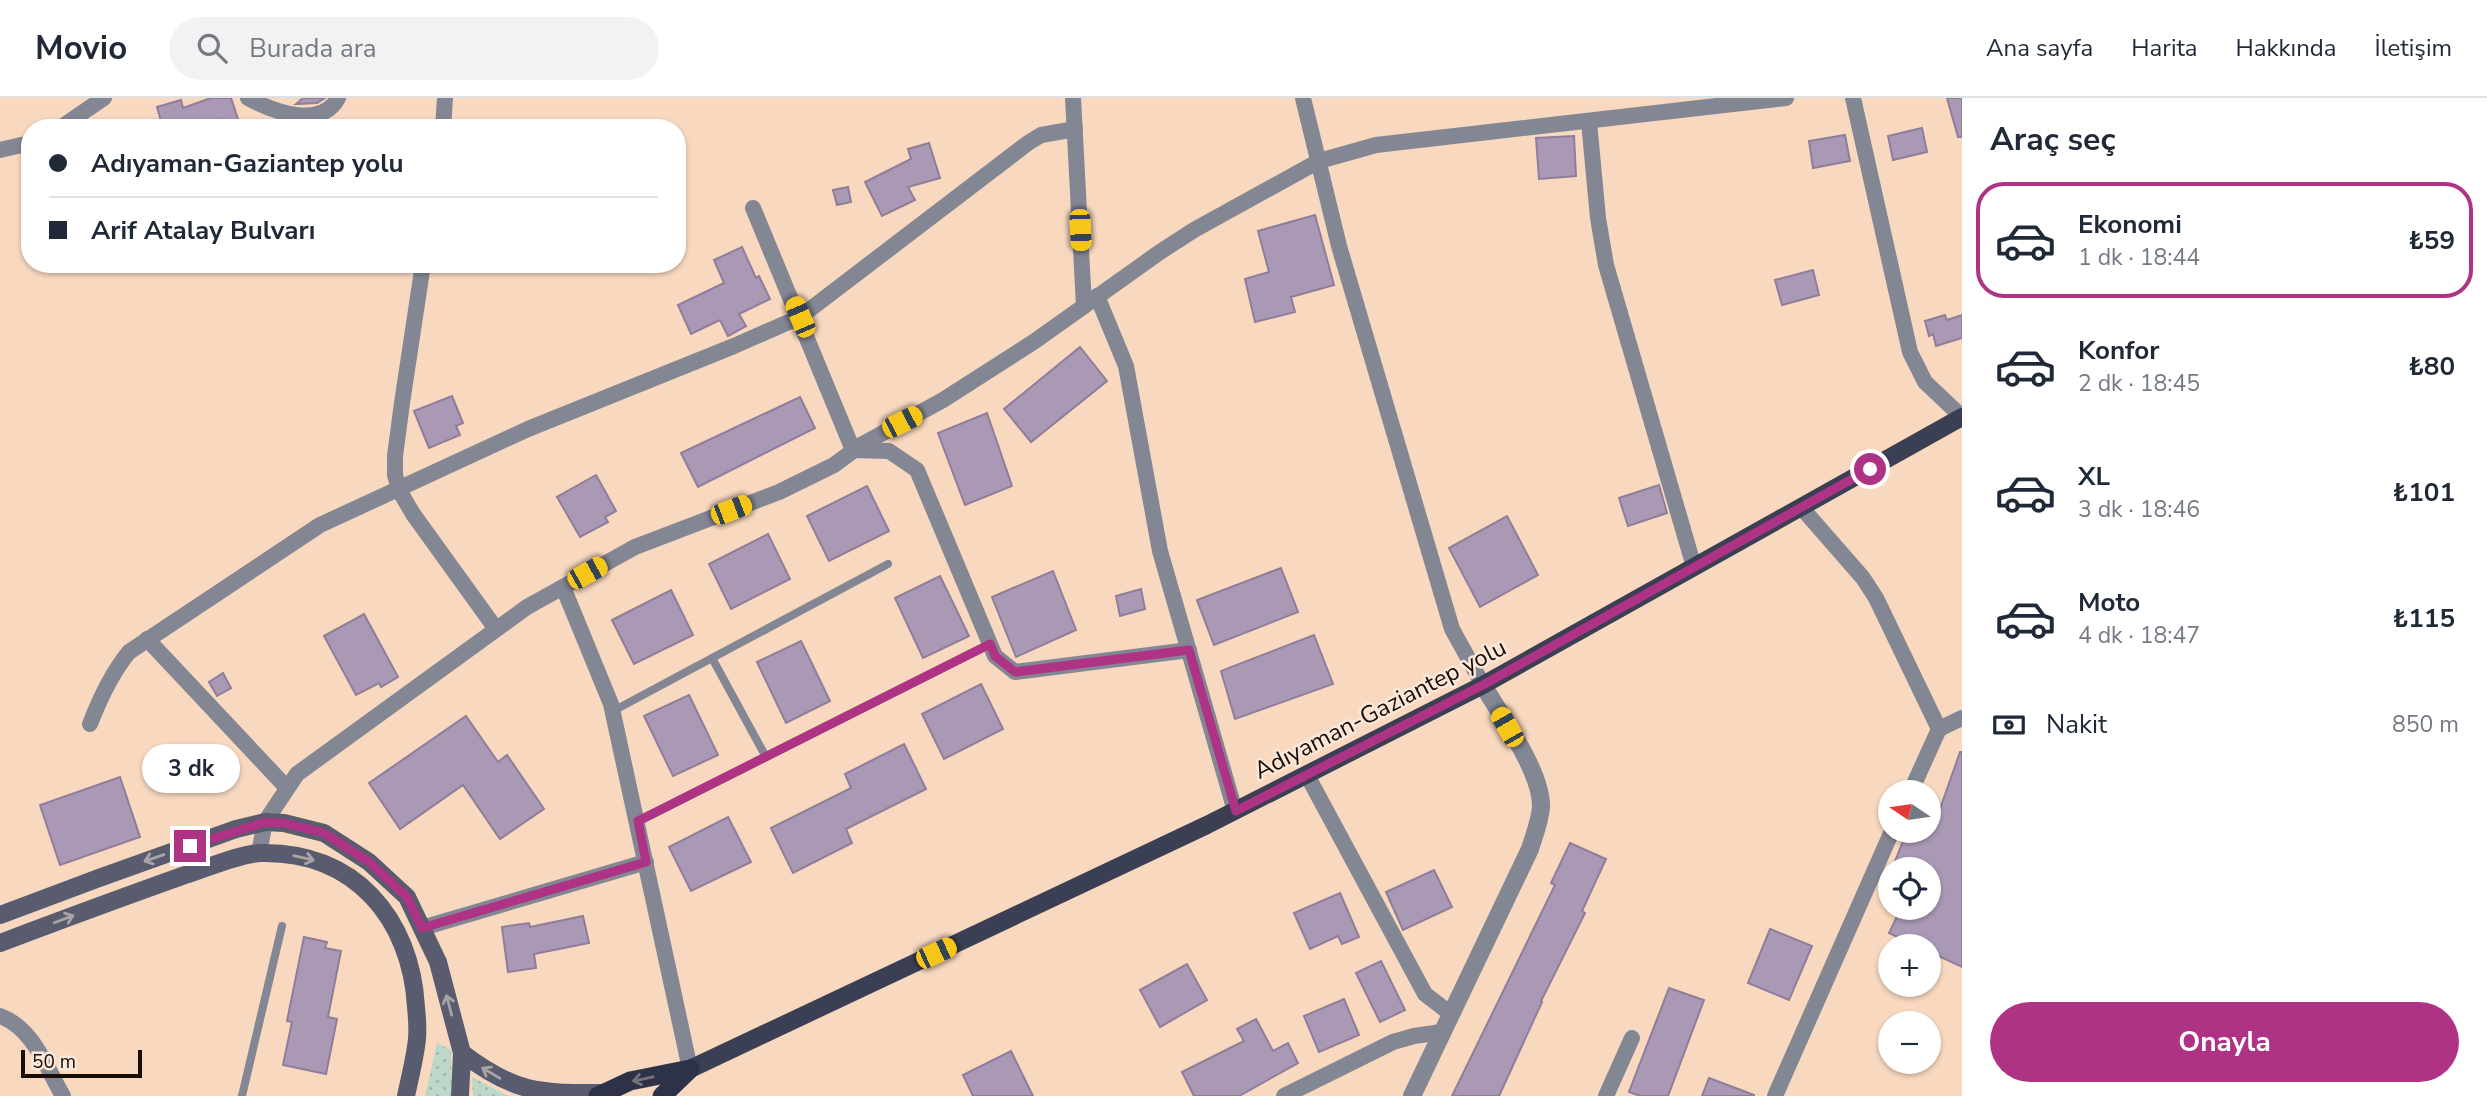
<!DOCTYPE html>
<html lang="tr">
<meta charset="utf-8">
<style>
body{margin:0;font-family:"Nunito Sans",sans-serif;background:#f2f2f3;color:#1f2937;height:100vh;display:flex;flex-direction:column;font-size:26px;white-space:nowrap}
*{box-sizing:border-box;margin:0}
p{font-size:23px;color:#747a83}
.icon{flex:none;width:38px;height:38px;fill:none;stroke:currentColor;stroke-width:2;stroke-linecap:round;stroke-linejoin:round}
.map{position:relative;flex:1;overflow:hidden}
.panel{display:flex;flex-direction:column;background:#fff;width:525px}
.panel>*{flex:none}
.guide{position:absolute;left:21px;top:21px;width:665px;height:154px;border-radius:28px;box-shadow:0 2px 5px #0004;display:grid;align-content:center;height:154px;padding:0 28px;background:#fff}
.needle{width:46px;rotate:283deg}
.controls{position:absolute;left:1878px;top:682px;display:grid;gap:14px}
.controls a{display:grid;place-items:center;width:63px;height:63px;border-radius:50%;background:#fff;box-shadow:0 2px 5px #0004;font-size:35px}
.scale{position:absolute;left:21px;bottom:18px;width:121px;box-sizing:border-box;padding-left:7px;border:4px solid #190e06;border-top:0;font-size:19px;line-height:24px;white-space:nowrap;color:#190e06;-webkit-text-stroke:5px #fbe8d9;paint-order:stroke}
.end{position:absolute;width:32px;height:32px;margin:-16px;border:9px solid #ae3385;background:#fff;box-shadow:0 0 0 4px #fff}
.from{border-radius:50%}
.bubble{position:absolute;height:49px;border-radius:24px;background:#fff;box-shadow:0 2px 5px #0004;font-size:23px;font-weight:700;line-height:49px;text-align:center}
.car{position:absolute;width:21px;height:42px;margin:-21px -10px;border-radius:9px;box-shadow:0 0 5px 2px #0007;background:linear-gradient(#f5c518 24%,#345 0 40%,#f5c518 0 76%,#345 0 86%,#f5c518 0)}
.guide b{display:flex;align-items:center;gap:24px;height:66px;font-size:26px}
.guide b+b{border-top:2px solid #e0e1e3}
.guide i{width:18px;height:18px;background:#1f2937}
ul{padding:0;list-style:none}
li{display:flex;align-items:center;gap:21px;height:116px;margin:0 14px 10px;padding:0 14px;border:4px solid transparent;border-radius:28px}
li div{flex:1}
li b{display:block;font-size:26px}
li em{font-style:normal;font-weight:700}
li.selected{border-color:#ae3385}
li>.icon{width:63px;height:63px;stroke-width:1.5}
h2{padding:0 28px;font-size:32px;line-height:84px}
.pay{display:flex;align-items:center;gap:18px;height:77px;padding:0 28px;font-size:26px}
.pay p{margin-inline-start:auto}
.button{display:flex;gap:14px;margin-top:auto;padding:14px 28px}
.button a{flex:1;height:80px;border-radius:42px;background:#ae3385;color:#fff;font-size:28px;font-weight:700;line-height:80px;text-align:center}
header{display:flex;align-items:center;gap:42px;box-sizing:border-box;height:98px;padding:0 35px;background:#fff;border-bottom:2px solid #e0e1e3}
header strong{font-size:33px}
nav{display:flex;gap:38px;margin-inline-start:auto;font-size:24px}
.search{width:490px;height:63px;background:#f2f2f3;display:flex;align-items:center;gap:18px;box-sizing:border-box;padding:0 24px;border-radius:38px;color:#747a83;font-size:26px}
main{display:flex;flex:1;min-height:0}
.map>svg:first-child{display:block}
.grass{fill:url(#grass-dots)}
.building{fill:#aa99b5;stroke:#8f7d9a;stroke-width:2}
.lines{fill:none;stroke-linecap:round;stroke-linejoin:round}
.service{stroke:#838693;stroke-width:8}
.minor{stroke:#838693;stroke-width:16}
.tertiary{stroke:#838693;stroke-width:18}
.secondary{stroke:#585c6e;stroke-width:18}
.primary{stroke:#3a3f54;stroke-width:18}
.trunk{stroke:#2e3249;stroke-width:19}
.oneway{stroke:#aaa2a4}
.oneway2{stroke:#76727b}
.route{stroke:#ae3385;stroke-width:9}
.labels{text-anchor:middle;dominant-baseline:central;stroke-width:5;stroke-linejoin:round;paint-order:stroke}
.street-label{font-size:24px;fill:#190e06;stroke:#fbe8d9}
</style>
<header>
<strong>Movio</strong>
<div class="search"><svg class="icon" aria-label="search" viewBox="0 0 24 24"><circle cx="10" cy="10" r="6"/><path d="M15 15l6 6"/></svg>Burada ara</div>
<nav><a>Ana sayfa</a><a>Harita</a><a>Hakkında</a><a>İletişim</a></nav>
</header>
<main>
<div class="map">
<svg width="1962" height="998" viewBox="0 0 1962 998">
<defs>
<pattern id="grass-dots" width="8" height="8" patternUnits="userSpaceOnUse" patternTransform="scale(1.75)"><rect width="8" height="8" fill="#bdd7c8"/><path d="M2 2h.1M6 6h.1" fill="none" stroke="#a2b7aa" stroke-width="1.8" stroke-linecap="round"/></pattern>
</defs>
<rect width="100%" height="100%" fill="#f8d8bf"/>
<g class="grass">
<path d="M 437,945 L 451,952 L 452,998 L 425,998 Z"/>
<path d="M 472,979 L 508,998 L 473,998 Z"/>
</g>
<g class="building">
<path d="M 211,0 L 231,0 L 241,30 L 221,30 L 219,21 L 195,30 L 163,30 L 157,9 L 181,2 L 183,10 Z"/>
<path d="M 303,0 L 325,0 L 317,5 L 296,6 Z"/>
<path d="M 1947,0 L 1962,0 L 1962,39 L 1958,39 Z"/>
<path d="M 1922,30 L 1927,54 L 1893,62 L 1888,38 Z"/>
<path d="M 1845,37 L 1850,63 L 1813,70 L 1809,43 Z"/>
<path d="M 1574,38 L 1576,78 L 1539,81 L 1536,40 Z"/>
<path d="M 929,45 L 940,80 L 908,89 L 915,102 L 882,118 L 865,84 L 911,61 L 908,51 Z"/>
<path d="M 848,89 L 851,104 L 837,107 L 833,92 Z"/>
<path d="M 1315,117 L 1334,187 L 1291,199 L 1295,214 L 1255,224 L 1245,181 L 1269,174 L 1258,133 Z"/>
<path d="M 742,149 L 756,180 L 759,178 L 770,201 L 739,216 L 746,228 L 728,238 L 720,222 L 691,236 L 678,207 L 724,185 L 714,162 Z"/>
<path d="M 1813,172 L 1819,197 L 1782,207 L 1775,182 Z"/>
<path d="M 1945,217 L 1947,222 L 1962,217 L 1962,240 L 1936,248 L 1933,236 L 1929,238 L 1925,223 Z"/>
<path d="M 1080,249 L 1107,283 L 1031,344 L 1004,311 Z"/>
<path d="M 452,298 L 463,325 L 456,328 L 460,337 L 429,350 L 414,313 Z"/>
<path d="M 800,299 L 815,330 L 698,389 L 681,355 Z"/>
<path d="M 987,315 L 1012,388 L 965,407 L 938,335 Z"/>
<path d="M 596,377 L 616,413 L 605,419 L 608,424 L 580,439 L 557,399 Z"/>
<path d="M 1659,387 L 1667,415 L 1628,428 L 1619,400 Z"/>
<path d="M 867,388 L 889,433 L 829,463 L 807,418 Z"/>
<path d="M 1507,418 L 1538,477 L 1480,509 L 1449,450 Z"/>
<path d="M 768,436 L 790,481 L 731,511 L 709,466 Z"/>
<path d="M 1281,470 L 1298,514 L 1214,547 L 1197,502 Z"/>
<path d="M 1053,473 L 1076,532 L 1016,559 L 992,499 Z"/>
<path d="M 940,478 L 969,538 L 923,560 L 895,500 Z"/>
<path d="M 1141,491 L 1145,511 L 1120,518 L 1116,498 Z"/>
<path d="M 671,492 L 693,537 L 634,566 L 612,522 Z"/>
<path d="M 364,516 L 398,579 L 381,589 L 379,585 L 356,597 L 324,538 Z"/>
<path d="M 1314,537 L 1333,586 L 1235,621 L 1221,573 Z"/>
<path d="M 801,543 L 830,603 L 786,625 L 757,564 Z"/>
<path d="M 223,575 L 231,590 L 217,598 L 209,584 Z"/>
<path d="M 981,586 L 1003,631 L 944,661 L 922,616 Z"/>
<path d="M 689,597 L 718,657 L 673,678 L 644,618 Z"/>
<path d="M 466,618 L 498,664 L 507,657 L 544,711 L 500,741 L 463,687 L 400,731 L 369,685 Z"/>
<path d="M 904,646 L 926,691 L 846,731 L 852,745 L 793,775 L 771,730 L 851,690 L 845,676 Z"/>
<path d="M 1960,654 L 1962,654 L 1962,869 L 1928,853 L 1928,849 L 1919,849 L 1889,835 L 1901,810 L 1928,810 L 1928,772 L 1908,772 L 1894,766 L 1907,733 L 1928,733 L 1928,726 L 1934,728 Z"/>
<path d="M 120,679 L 140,739 L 60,767 L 40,707 Z"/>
<path d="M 728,719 L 751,764 L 691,793 L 669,749 Z"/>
<path d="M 1570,745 L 1606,761 L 1582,813 L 1585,815 L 1541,903 L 1542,904 L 1499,998 L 1452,998 L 1555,787 L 1551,785 Z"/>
<path d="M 1434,772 L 1452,809 L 1403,832 L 1386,794 Z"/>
<path d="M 1340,795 L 1359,839 L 1342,846 L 1338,838 L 1310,851 L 1294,815 Z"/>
<path d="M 583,818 L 589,845 L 534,856 L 536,870 L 508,874 L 502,829 L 529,825 L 530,829 Z"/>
<path d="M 1770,831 L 1812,848 L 1789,902 L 1748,885 Z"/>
<path d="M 304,839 L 327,844 L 325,850 L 341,853 L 328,919 L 337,921 L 326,976 L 283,967 L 292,924 L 287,923 Z"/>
<path d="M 1381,863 L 1405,912 L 1380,924 L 1356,875 Z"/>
<path d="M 1187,866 L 1207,902 L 1160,929 L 1140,892 Z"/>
<path d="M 1669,890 L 1704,902 L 1668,998 L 1640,998 L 1629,994 Z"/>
<path d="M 1344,901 L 1359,937 L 1319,954 L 1304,918 Z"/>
<path d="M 1256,921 L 1273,953 L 1288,945 L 1298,965 L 1239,998 L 1194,998 L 1182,974 L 1244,943 L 1237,931 Z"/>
<path d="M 1011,953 L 1033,998 L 973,998 L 963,977 Z"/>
<path d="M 1709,980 L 1754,997 L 1754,998 L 1702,998 Z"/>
</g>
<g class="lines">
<g class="service">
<path d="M 712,560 L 766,659"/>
<path d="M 613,613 L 888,466"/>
<path d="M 638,724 L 990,546"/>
<path d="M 242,998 L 282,828"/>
</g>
<g class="minor">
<path d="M 248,0 C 272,13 321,32 338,0"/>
<path d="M 1073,0 L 1084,208"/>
<path d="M 1303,0 L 1339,148 L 1452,531 L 1483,587"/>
<path d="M 1853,0 L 1910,254 L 1925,284 L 1962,319"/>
<path d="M 1589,24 L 1598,120 L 1606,167 L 1694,469"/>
<path d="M 60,30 L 104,0"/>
<path d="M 443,30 L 445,0"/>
<path d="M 0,52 L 30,45"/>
<path d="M 753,110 L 853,352 L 889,353 L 917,372 L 995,558 L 1015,574 L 1189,552"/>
<path d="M 423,166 L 402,305 L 395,358 L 395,377 L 399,392 L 413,416 L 496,531"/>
<path d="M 1097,198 L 1126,268 L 1160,453 L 1235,713"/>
<path d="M 1801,409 L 1863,480 L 1876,500 L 1939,631 L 1910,695"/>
<path d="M 563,489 L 611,606 L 690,971"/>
<path d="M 147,541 L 287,690"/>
<path d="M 90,626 C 100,600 111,576 129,554 L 320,427 L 528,331 L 734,248 L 800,219 L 1028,45 L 1041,37 L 1075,31"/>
<path d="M 1939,631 L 1962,620"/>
<path d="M 1307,677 L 1425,896 L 1451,916"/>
<path d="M 259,755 L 265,724 L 297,676 L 527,509 L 635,449 L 779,394 L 834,367 L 861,347 L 943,302 L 1035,243 L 1160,154 L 1194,132 L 1319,63 L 1376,47 L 1786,0"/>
<path d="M 422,830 L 646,764"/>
<path d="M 0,918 C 33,930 46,969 63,998"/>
<path d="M 1284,998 L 1393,944 L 1414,938 L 1442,934"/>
<path d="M 1606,998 L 1632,940"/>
<path d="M 1775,998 L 1892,733"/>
</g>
<path class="tertiary" d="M 1412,998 L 1530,751 C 1534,738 1540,723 1541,709 C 1542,674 1501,618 1483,587"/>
<g class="secondary">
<path d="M 0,817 L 99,780 L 236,731 L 265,724 L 284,725 L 324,735 L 369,764 L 407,799 L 438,864 L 462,955 L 460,998"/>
<path d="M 0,845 C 61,822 123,799 185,777 C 205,771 241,755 261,755 C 354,753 411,820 416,909 C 417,919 418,930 417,941 C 415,960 410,979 406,998"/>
<path d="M 462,955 C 516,996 539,995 604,995"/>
</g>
<path class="primary" d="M 690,971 L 1207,727 L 1483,587 L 1962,319"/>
<g class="trunk">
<path d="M 598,998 L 630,983 L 690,971"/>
<path d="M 662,998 L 689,972"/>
</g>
</g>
<defs><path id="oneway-shaft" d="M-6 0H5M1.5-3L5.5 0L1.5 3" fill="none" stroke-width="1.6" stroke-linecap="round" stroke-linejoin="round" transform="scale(1.75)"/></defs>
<g class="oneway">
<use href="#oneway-shaft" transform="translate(154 760) rotate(161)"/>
<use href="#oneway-shaft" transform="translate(304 760) rotate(13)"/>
<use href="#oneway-shaft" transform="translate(64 821) rotate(-21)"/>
<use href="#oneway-shaft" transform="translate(449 907) rotate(-105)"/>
<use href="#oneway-shaft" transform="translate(491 975) rotate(-149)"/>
</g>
<use class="oneway2" href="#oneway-shaft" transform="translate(643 981) rotate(168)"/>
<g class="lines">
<path class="route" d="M 190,748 L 265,724 L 284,725 L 324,735 L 369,764 L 407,799 L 422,830 L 646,764 L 638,723 L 990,546 L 995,558 L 1015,574 L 1189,552 L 1236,713 L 1483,587 L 1870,371"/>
</g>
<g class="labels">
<g class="street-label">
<text transform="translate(1380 611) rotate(-27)">Adıyaman-Gaziantep yolu</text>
</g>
</g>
</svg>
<div class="controls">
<a><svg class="needle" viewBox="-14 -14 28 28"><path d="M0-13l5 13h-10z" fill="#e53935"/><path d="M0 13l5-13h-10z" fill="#747a83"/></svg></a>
<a><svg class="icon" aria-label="locate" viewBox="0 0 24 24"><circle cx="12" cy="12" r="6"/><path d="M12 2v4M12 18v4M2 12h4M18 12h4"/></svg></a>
<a>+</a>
<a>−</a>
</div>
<div class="scale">50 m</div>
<i class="end from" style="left:1870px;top:371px"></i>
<i class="end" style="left:190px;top:748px"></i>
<div class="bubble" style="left:142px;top:646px;width:98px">3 dk</div>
<i class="car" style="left:1080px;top:132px;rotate:177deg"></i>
<i class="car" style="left:800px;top:219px;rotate:337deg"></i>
<i class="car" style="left:902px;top:324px;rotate:63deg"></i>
<i class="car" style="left:731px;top:412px;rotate:69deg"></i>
<i class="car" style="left:587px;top:475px;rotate:61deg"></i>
<i class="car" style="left:1507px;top:629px;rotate:330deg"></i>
<i class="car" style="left:936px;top:855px;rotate:65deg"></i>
<div class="guide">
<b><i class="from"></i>Adıyaman-Gaziantep yolu</b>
<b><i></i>Arif Atalay Bulvarı</b>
</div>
</div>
<section class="panel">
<h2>Araç seç</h2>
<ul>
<li class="selected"><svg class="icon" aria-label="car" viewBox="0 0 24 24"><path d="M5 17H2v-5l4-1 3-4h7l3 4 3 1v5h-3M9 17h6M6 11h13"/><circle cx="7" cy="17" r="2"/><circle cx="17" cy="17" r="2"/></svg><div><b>Ekonomi</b><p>1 dk · 18:44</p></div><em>₺59</em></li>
<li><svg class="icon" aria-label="car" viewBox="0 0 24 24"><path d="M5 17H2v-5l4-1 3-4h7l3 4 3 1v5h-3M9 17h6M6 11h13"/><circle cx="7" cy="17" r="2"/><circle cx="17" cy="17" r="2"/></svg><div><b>Konfor</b><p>2 dk · 18:45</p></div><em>₺80</em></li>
<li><svg class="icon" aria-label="car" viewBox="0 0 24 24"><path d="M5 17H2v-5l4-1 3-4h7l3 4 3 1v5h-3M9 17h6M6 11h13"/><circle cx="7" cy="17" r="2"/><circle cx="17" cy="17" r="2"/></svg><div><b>XL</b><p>3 dk · 18:46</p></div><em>₺101</em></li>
<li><svg class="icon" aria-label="car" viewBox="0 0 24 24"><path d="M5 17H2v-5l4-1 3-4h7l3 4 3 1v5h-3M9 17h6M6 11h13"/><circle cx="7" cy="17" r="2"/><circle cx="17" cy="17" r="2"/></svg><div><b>Moto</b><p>4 dk · 18:47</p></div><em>₺115</em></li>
</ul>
<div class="pay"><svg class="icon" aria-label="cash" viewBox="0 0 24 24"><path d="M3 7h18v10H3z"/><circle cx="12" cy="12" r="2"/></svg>Nakit<p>850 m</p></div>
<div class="button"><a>Onayla</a></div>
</section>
</main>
